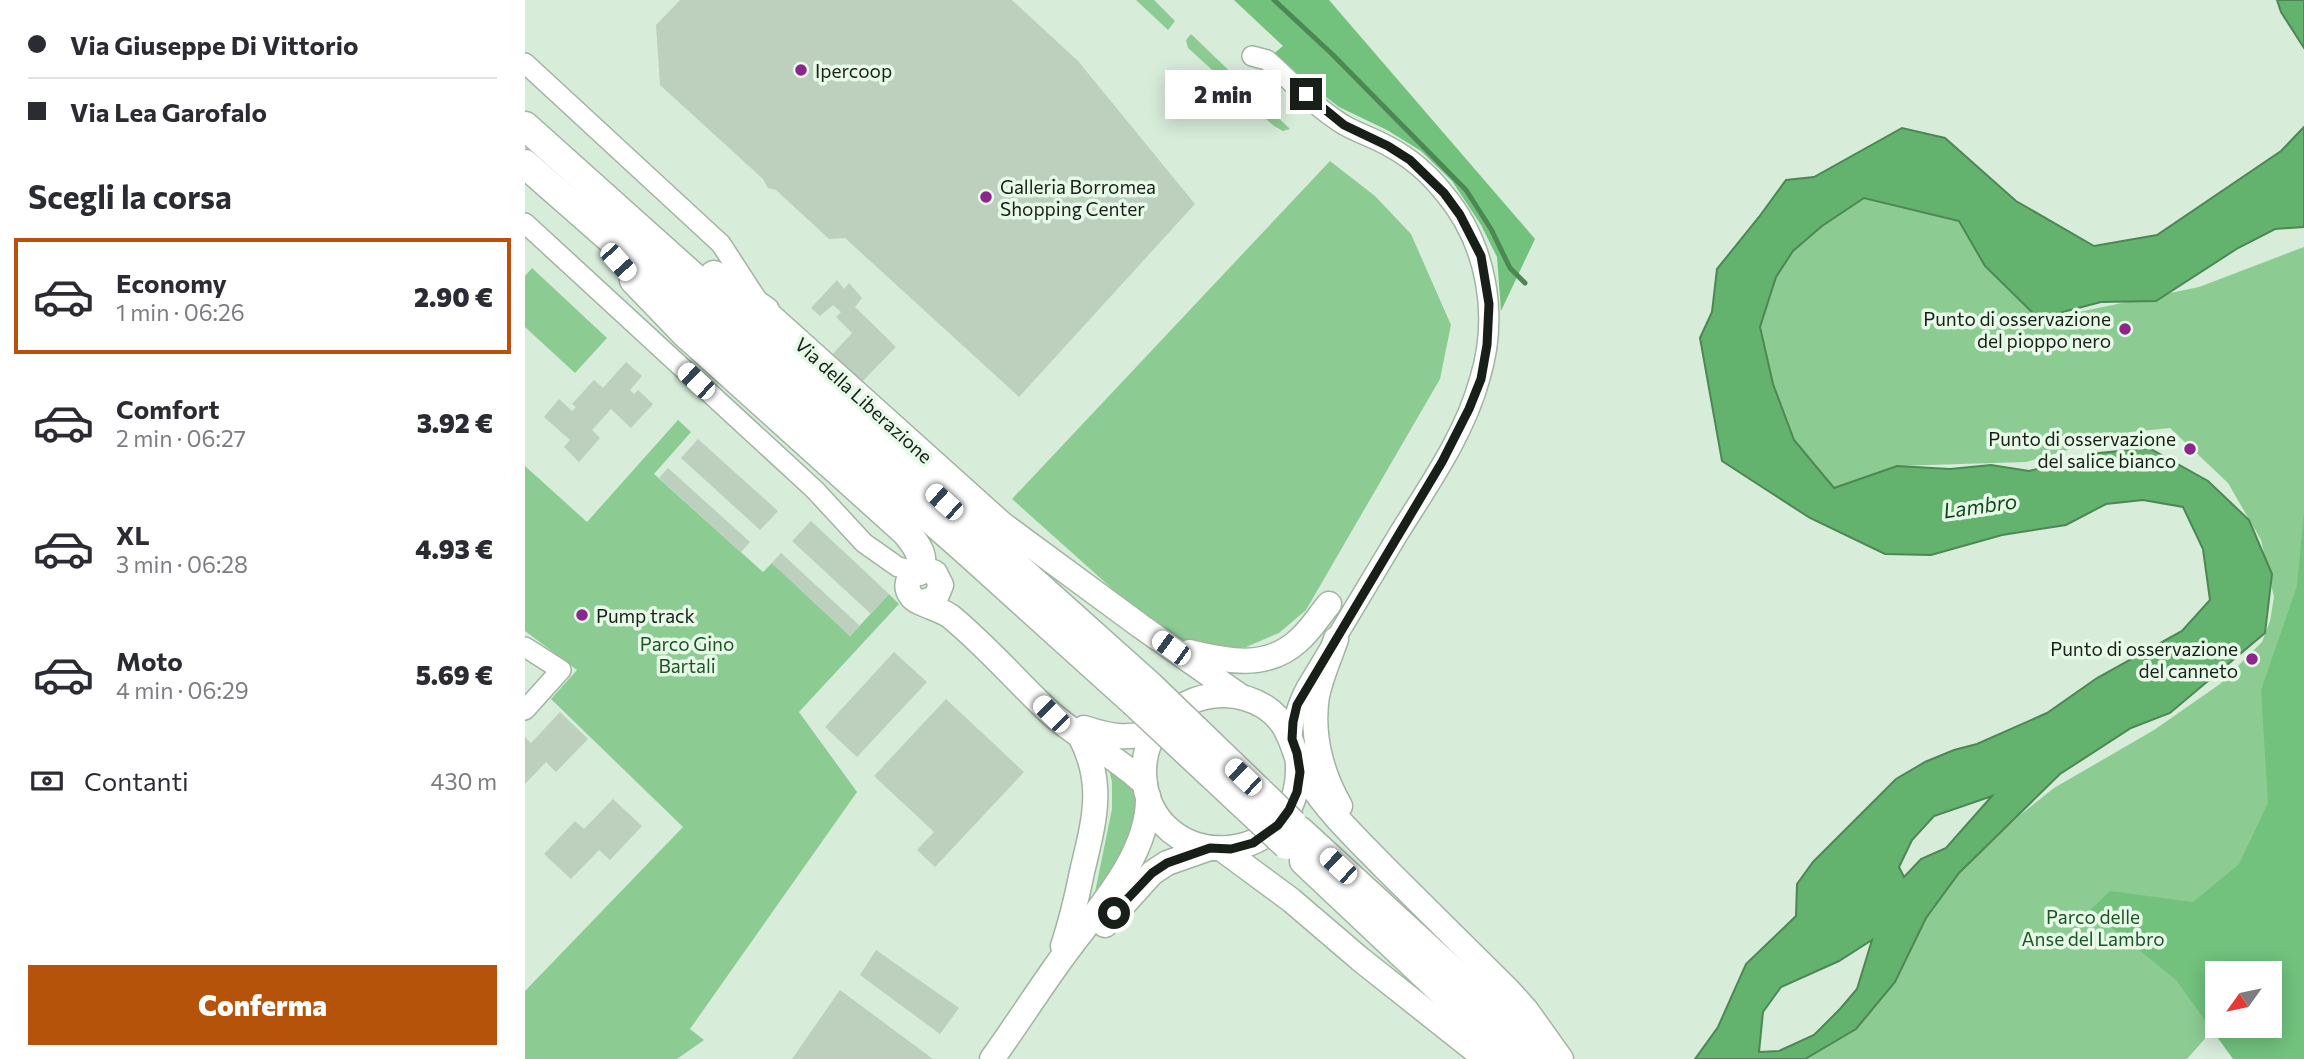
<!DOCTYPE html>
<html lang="it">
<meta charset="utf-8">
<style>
body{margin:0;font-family:Commissioner,sans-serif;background:#f2f2f3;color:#2b2b33;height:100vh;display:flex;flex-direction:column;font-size:26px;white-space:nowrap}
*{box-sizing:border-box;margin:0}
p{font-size:23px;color:#7c7c81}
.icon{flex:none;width:38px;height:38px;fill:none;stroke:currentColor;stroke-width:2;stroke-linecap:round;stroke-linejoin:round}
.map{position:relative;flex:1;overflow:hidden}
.panel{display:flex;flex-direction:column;background:#fff;width:525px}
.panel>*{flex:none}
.banner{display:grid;align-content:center;height:154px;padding:0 28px;background:#fff}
.needle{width:46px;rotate:237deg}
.controls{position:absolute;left:1680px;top:961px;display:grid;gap:14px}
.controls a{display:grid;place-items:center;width:77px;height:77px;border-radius:0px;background:#fff;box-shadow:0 4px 18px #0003;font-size:35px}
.end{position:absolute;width:32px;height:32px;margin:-16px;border:9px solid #181f18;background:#fff;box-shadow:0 0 0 4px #fff}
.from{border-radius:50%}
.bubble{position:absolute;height:49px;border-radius:0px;background:#fff;box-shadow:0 4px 18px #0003;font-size:23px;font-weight:800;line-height:49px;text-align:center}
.car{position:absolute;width:21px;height:42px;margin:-21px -10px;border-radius:9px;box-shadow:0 0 5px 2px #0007;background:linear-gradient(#fff 24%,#345 0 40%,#fff 0 76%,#345 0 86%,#fff 0)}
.banner b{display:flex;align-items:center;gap:24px;height:66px;font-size:26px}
.banner b+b{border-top:2px solid #e1e1e2}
.banner i{width:18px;height:18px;background:#2b2b33}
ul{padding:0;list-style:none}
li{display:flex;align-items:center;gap:21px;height:116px;margin:0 14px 10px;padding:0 14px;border:4px solid transparent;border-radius:0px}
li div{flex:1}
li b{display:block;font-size:26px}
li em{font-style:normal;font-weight:800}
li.selected{border-color:#b45309}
li>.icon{width:63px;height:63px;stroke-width:1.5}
h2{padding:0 28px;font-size:32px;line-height:84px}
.pay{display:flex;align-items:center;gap:18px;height:77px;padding:0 28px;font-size:26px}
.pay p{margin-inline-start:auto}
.action{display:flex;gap:14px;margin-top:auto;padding:14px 28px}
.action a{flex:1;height:80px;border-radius:0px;background:#b45309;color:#fff;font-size:28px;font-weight:800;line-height:80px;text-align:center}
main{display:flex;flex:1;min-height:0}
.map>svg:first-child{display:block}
.green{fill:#8ccc93}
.forest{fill:#72c27d;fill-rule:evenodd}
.water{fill:#63b36e;stroke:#4c8754;stroke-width:2;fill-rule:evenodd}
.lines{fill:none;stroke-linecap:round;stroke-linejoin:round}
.stream{stroke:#4c8754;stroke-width:5}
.building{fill:#bdd0be}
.minor-casing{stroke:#a1b4a3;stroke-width:22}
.major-casing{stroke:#a1b4a3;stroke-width:27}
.highway-casing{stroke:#a1b4a3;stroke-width:31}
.minor{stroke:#fff;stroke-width:19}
.major{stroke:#fff;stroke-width:24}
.highway{stroke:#fff;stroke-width:28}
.highway-bridge-casing{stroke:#a1b4a3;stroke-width:31;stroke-linecap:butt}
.highway-bridge{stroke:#fff;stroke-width:28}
.route{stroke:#181f18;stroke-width:9}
.poi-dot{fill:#8d268c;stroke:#e6fae7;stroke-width:2.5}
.labels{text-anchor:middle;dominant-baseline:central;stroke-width:7;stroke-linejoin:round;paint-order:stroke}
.poi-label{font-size:19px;fill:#181f18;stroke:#e6fae7;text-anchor:start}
.street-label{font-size:19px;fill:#181f18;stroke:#e6fae7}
.park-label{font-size:19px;fill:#1c5426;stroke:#e6fae7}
.water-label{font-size:21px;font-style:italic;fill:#0f491d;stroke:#e6fae7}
</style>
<main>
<section class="panel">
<div class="banner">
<b><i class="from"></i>Via Giuseppe Di Vittorio</b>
<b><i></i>Via Lea Garofalo</b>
</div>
<h2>Scegli la corsa</h2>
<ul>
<li class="selected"><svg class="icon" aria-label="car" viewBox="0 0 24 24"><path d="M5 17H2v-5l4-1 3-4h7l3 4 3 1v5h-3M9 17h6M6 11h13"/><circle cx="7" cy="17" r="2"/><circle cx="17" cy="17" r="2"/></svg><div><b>Economy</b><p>1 min · 06:26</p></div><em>2.90 €</em></li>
<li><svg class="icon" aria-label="car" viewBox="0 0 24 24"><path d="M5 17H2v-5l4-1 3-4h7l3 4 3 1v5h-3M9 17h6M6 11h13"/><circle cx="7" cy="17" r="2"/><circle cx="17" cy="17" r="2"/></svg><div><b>Comfort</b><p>2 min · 06:27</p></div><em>3.92 €</em></li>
<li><svg class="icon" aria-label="car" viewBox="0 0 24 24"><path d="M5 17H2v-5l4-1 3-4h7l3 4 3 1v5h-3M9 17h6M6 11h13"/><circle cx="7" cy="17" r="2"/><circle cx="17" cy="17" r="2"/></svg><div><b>XL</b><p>3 min · 06:28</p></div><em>4.93 €</em></li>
<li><svg class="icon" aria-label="car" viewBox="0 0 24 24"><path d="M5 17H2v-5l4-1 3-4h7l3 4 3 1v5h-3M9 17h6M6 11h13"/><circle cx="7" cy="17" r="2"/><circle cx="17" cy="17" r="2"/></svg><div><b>Moto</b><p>4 min · 06:29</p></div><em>5.69 €</em></li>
</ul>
<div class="pay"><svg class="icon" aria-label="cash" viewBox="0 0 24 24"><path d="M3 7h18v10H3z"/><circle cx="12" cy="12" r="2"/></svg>Contanti<p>430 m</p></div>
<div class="action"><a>Conferma</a></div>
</section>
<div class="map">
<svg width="1779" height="1059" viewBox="0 0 1779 1059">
<rect width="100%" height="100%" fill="#d8ecda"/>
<g class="green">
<path d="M 611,0 L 629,0 L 650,21 L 643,30 Z"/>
<path d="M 666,34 L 765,129 L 758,131 L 749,126 L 663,48 L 661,40 Z"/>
<path d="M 805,161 L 850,196 L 886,234 L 926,325 L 915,379 L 781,610 L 754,633 L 721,647 L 675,648 L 640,636 L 487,499 Z"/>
<path d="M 1338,197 L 1434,221 L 1460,266 L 1515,320 L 1674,287 L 1779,247 L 1779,1059 L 1745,1026 L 1745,973 L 1692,973 L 1692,1025 L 1662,1059 L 1280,1059 L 1331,1029 L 1370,982 L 1401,918 L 1434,873 L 1495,815 L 1529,788 L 1629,730 L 1695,684 L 1737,642 L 1745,621 L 1749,597 L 1736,540 L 1703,483 L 1645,428 L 1605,432 L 1501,462 L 1372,466 L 1309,488 L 1269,440 L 1248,384 L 1235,327 L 1251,277 L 1268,251 L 1297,226 Z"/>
<path d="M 7,268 L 82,338 L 50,373 L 0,327 L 0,276 Z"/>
<path d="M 153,420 L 166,432 L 129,474 L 238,572 L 247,563 L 325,636 L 364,594 L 374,604 L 274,712 L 332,792 L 165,1029 L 179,1040 L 152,1059 L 0,1059 L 0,991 L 158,827 L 26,699 L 52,670 L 0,631 L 0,466 L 62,522 Z"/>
<path d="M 582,762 L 613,794 C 612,835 589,868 568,902 L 587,809 L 587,782 Z"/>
</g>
<g class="forest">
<path d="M 709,0 L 804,0 L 1010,239 L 976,311 L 972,257 L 956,225 L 927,181 L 896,151 L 862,130 L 814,107 L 747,55 L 758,46 Z"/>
<path d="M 1779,512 L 1779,1059 L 1708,1059 L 1651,980 L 1565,910 L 1585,891 L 1668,902 L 1714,864 L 1743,803 L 1736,690 L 1772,586 ZM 1745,973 L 1745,1026 L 1692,1026 L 1692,973 Z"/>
</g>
<g class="water">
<path d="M 1752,0 L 1779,0 L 1779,48 L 1756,12 Z"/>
<path d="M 1779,127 L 1779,227 L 1750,229 L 1713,248 L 1631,301 L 1576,302 L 1534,313 L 1515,320 L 1460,266 L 1434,221 L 1339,198 L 1297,226 L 1268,251 L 1251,277 L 1235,327 L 1248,384 L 1269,440 L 1309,488 L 1372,466 L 1425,469 L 1466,465 L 1504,471 L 1574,453 L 1624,448 L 1683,481 L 1724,520 L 1747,574 L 1740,633 L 1645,713 L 1606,728 L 1535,774 L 1434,873 L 1401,918 L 1370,982 L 1331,1029 L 1280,1059 L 1170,1059 L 1193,1027 L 1221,964 L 1271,916 L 1272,884 L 1288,862 L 1371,779 L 1400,762 L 1429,750 L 1452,744 L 1522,713 L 1572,678 L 1657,631 L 1685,600 L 1678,549 L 1658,507 L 1618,500 L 1581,504 L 1541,525 L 1477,535 L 1406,555 L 1360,554 L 1285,518 L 1197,461 L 1175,338 L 1187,312 L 1192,269 L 1234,217 L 1261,180 L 1289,177 L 1377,128 L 1420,138 L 1491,201 L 1569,246 L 1632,235 L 1756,151 ZM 1467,796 L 1421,848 L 1396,859 L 1379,877 L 1374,867 L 1387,840 L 1409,816 ZM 1347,940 L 1332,989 L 1315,1009 L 1289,1035 L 1254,1051 L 1234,1052 L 1238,1012 L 1256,987 L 1314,961 Z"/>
</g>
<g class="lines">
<path class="stream" d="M 749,0 L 807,54 L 941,190 L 966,229 L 985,268 L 1000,283"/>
</g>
<g class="building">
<path d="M 155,0 L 487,0 L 553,61 L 670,204 L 494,397 L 320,238 L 304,239 L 251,190 L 243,188 L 238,179 L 135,85 L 131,25 Z"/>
<path d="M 312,280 L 319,289 L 324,283 L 337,298 L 330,307 L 371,347 L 333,386 L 305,357 L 327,333 L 311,317 L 316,312 L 308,305 L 295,316 L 286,308 Z"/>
<path d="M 101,362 L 117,376 L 105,390 L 109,394 L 113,390 L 128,404 L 106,428 L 86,409 L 67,430 L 75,438 L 54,462 L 39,447 L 45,440 L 19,417 L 34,399 L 47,411 L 51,407 L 47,404 L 69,380 L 78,388 Z"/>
<path d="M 173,439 L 253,511 L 235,530 L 156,458 Z"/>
<path d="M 143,468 L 225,542 L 216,552 L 134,478 Z"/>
<path d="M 286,521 L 364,594 L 346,614 L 267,541 Z"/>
<path d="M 256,553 L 335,626 L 325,636 L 247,563 Z"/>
<path d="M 369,652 L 402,682 L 332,757 L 300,727 Z"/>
<path d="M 421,699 L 499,772 L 410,867 L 392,850 L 409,832 L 349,776 Z"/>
<path d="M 35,712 L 63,739 L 31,772 L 21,762 L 0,784 L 0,737 L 6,743 Z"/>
<path d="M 88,799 L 117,826 L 85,860 L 74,850 L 46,879 L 19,854 L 50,821 L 59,829 Z"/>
<path d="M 351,950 L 434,1008 L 415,1034 L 335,975 Z"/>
<path d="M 315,990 L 408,1059 L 267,1059 Z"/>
</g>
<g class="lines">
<g class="minor-casing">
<g id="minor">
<path d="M 727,56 L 742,60 C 767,82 791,108 819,125 C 833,133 849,138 863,146 C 884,157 904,174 919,193 C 962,244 974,315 955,378 C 940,434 904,485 874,533 C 843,585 812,637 781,688 C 772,705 768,719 767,739"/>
<path d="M 0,63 L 196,244 L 233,301"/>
<path d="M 0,223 L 290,490 L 339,543 L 373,567 L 392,571"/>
<path d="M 0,647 L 36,670 L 0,710"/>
</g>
</g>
<g class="major-casing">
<g id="major">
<path d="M 240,311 L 477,524 L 614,625 L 715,696"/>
<path d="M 399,602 L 411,597 L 416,585 L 410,573 C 394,564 373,581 387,597 C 393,604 415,609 425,616 C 458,643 487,676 518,706 C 548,736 589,754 620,784"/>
<path d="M 811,639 C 805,657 796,676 792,696 C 786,734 796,773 815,806"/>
<path d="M 664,652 C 702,661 741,670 773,641 C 785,631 794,616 804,604"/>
<path d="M 559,728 C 586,737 607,741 633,728"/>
<path d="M 772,753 C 787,875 622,878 619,773 C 618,710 689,675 740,707 C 769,726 766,753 782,779 C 803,812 832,839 859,867 C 900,908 942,949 983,990 L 1001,1010 L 1036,1059"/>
<path d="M 697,849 L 766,900 L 835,959 L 961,1059"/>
<path d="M 580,925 L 627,873 L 642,863 L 685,848"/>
<path d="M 538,946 C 546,922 552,897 557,872 C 569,821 581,783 554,734"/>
<path d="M 467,1059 C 490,1027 511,994 534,962 C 567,915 625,857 623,796"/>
</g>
</g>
<g class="highway-casing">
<g id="highway">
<path d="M 0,126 L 625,686"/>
<path d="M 0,164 L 435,545 L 609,702"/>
<path d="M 189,275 L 240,311"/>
<path d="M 109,280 L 160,333 L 381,532 C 390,543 401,556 394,571"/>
<path d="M 775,831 L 1023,1059"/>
<path d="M 779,861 L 989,1059"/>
</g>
</g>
<use href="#minor" class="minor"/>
<use href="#major" class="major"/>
<use href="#highway" class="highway"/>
<g class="highway-bridge-casing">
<g id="highway-bridge">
<path d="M 625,686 L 768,824"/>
<path d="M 609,702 L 762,845"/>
</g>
</g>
<use href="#highway-bridge" class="highway-bridge"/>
</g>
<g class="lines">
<path class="route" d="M 589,913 L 627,873 L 642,863 L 685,848 L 706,849 L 728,843 L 753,825 L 764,810 L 772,792 L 775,772 L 772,753 L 767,739 L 768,722 L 772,705 L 917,462 L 944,409 L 956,379 L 962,345 L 964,304 L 956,256 L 935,215 L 919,193 L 885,160 L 863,146 L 819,125 L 781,94"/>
</g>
<g class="poi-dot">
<circle cx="276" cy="70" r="7"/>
<circle cx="461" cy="197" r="7"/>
<circle cx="1600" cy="329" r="7"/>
<circle cx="1665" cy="449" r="7"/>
<circle cx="57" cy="615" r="7"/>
<circle cx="1727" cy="659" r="7"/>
</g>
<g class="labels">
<g class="poi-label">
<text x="290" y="70">Ipercoop</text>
<text x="475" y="186">Galleria Borromea<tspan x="475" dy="22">Shopping Center</tspan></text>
<text x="1586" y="318" text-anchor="end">Punto di osservazione<tspan x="1586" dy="22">del pioppo nero</tspan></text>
<text x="1651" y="438" text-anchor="end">Punto di osservazione<tspan x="1651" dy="22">del salice bianco</tspan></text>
<text x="71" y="615">Pump track</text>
<text x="1713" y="648" text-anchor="end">Punto di osservazione<tspan x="1713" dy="22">del canneto</tspan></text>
</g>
<g class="street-label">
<text transform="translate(339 400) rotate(42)">Via della Liberazione</text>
</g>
<g class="park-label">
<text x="162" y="643">Parco Gino<tspan x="162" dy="22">Bartali</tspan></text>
<text x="1568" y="916">Parco delle<tspan x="1568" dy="22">Anse del Lambro</tspan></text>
</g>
<g class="water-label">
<text transform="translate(1455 505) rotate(-8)">Lambro</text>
</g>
</g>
</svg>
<div class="controls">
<a><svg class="needle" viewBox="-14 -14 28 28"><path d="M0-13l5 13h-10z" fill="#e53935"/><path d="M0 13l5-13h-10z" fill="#7c7c81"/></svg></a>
</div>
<i class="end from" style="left:589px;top:913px"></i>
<i class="end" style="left:781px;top:94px"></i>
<div class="bubble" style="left:640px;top:70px;width:116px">2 min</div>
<i class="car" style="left:93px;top:262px;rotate:138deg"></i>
<i class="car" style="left:171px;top:381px;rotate:313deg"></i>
<i class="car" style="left:419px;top:502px;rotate:312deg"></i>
<i class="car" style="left:646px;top:648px;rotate:306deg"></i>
<i class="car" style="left:526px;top:714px;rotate:315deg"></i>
<i class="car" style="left:718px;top:777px;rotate:314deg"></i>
<i class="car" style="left:813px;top:866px;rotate:313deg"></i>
</div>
</main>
